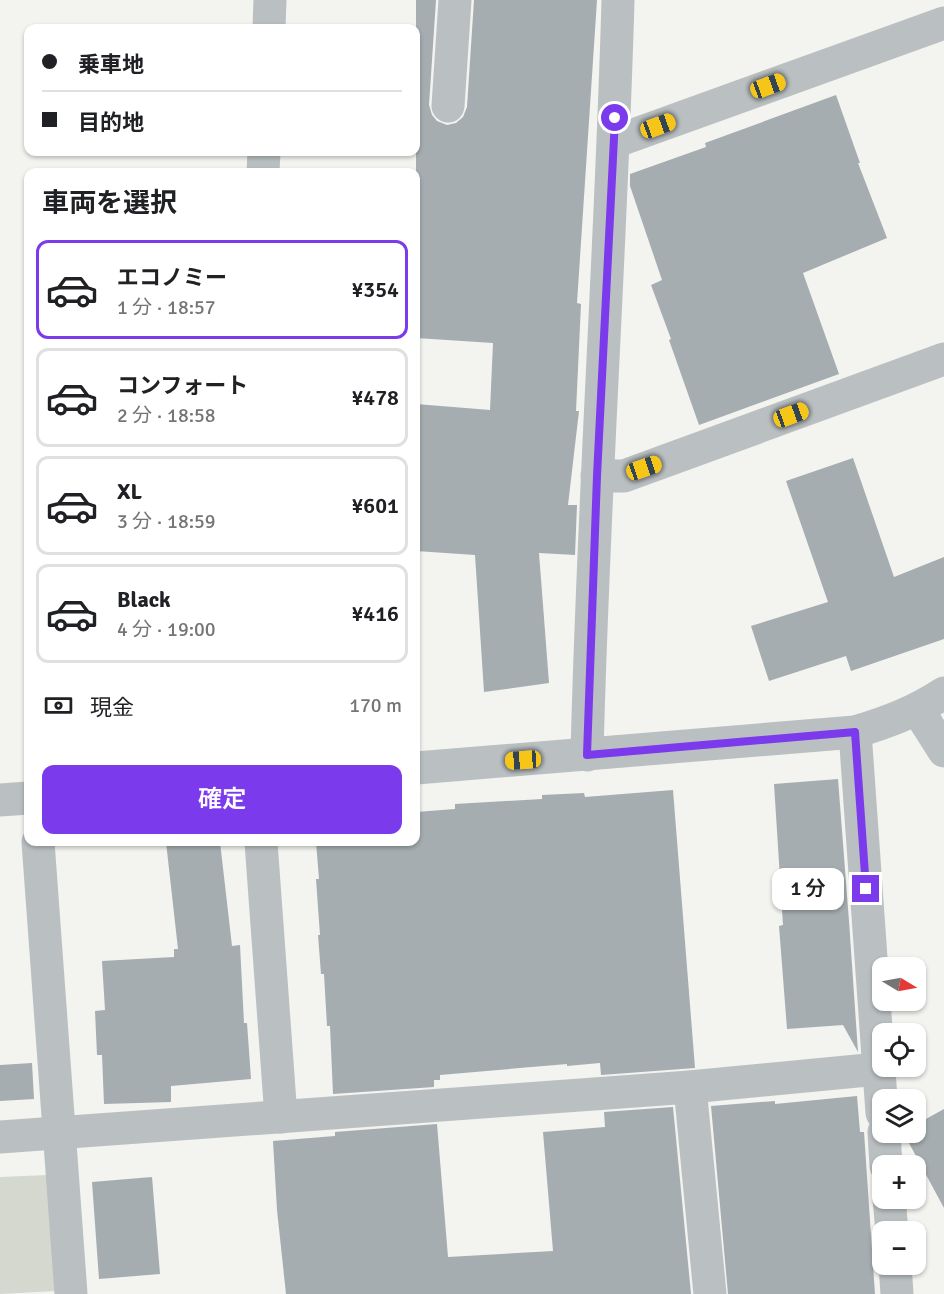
<!DOCTYPE html>
<html lang="ja">
<meta charset="utf-8">
<style>
body{margin:0;font-family:Signika,"Noto Sans JP",sans-serif;background:#f6f6f6;color:#202124;height:100vh;display:flex;flex-direction:column;font-size:22px;white-space:nowrap}
*{box-sizing:border-box;margin:0}
p{font-size:20px;color:#757577}
.icon{flex:none;width:33px;height:33px;fill:none;stroke:currentColor;stroke-width:2;stroke-linecap:round;stroke-linejoin:round}
.map{position:relative;flex:1;overflow:hidden}
.panel{position:absolute;left:24px;top:168px;width:396px;height:678px;display:flex;flex-direction:column;background:#fff;border-radius:12px;box-shadow:0 2px 4px #0004}
.panel>*{flex:none}
.banner{position:absolute;left:24px;top:24px;width:396px;height:132px;border-radius:12px;box-shadow:0 2px 4px #0004;display:grid;align-content:center;height:132px;padding:0 18px;background:#fff}
.needle{width:39px;rotate:100deg}
.tools{position:absolute;left:872px;top:957px;display:grid;gap:12px}
.tools a{display:grid;place-items:center;width:54px;height:54px;border-radius:12px;background:#fff;box-shadow:0 2px 4px #0004;font-size:30px}
.end{position:absolute;width:27px;height:27px;margin:-14px;border:8px solid #7c3aed;background:#fff;box-shadow:0 0 0 3px #fff}
.from{border-radius:50%}
.bubble{position:absolute;height:42px;border-radius:12px;background:#fff;box-shadow:0 2px 4px #0004;font-size:20px;font-weight:600;line-height:42px;text-align:center}
.car{position:absolute;width:18px;height:36px;margin:-18px -9px;border-radius:8px;box-shadow:0 0 4px 2px #0007;background:linear-gradient(#f5c518 24%,#345 0 40%,#f5c518 0 76%,#345 0 86%,#f5c518 0)}
.banner b{display:flex;align-items:center;gap:21px;height:57px;font-size:22px}
.banner b+b{border-top:2px solid #e0e0e0}
.banner i{width:15px;height:15px;background:#202124}
ul{padding:0;list-style:none}
li{display:flex;align-items:center;gap:18px;height:99px;margin:0 12px 9px;padding:0 6px;border:3px solid #e0e0e0;border-radius:12px}
li div{flex:1}
li b{display:block;font-size:22px}
li em{font-style:normal;font-weight:600}
li.active{border-color:#7c3aed}
li>.icon{width:54px;height:54px;stroke-width:1.5}
h2{padding:0 18px;font-size:27px;line-height:72px}
.pay{display:flex;align-items:center;gap:15px;height:66px;padding:0 18px;font-size:22px}
.pay p{margin-inline-start:auto}
.button{display:flex;gap:12px;margin-top:auto;padding:12px 18px}
.button a{flex:1;height:69px;border-radius:12px;background:#7c3aed;color:#fff;font-size:24px;font-weight:600;line-height:69px;text-align:center}
.map>svg:first-child{display:block}
.green{fill:#d4d8cf}
.building{fill:#a5adb0}
.lines{fill:none;stroke-linecap:round;stroke-linejoin:round}
.minor{stroke:#babfc1;stroke-width:33}
.tertiary{stroke:#babfc1;stroke-width:33}
.route{stroke:#7c3aed;stroke-width:8}
</style>
<div class="map">
<svg width="944" height="1294" viewBox="0 0 944 1294">
<rect width="100%" height="100%" fill="#f3f3f0"/>
<path class="green" d="M 47,1175 L 56,1291 L 0,1294 L 0,1177 Z"/>
<g class="building">
<path d="M 416,0 L 436,0 L 429,105 L 432,115 L 437,121 L 447,125 L 456,123 L 463,117 L 467,107 L 474,0 L 597,0 L 577,303 L 581,304 L 576,411 L 579,411 L 568,505 L 577,505 L 575,555 L 539,553 L 549,683 L 484,692 L 475,555 L 416,551 L 416,404 L 490,410 L 493,343 L 416,338 Z"/>
<path d="M 836,95 L 860,163 L 858,163 L 887,238 L 803,273 L 839,374 L 699,425 L 669,340 L 671,339 L 651,285 L 662,280 L 630,186 L 630,174 L 706,147 L 705,143 Z"/>
<path d="M 853,458 L 894,577 L 944,557 L 944,639 L 851,671 L 846,656 L 769,681 L 751,626 L 828,602 L 786,481 Z"/>
<path d="M 838,779 L 849,921 L 858,1052 L 843,1025 L 787,1029 L 779,926 L 783,925 L 774,784 Z"/>
<path d="M 673,790 L 695,1068 L 601,1075 L 600,1063 L 567,1066 L 567,1064 L 440,1075 L 440,1080 L 434,1080 L 434,1087 L 333,1094 L 330,1026 L 327,1026 L 324,974 L 321,974 L 318,935 L 320,935 L 316,879 L 319,879 L 316,842 L 416,842 L 416,812 L 455,809 L 455,804 L 542,799 L 542,795 L 584,793 L 585,797 Z"/>
<path d="M 166,842 L 220,842 L 232,946 L 240,945 L 244,1023 L 247,1023 L 251,1079 L 171,1086 L 171,1102 L 104,1104 L 102,1055 L 97,1055 L 95,1011 L 105,1010 L 102,961 L 174,957 L 174,949 L 178,949 Z"/>
<path d="M 32,1063 L 34,1099 L 0,1101 L 0,1065 Z"/>
<path d="M 857,1096 L 860,1132 L 864,1132 L 875,1294 L 728,1294 L 711,1106 L 775,1101 L 775,1104 Z"/>
<path d="M 673,1107 L 691,1294 L 286,1294 L 277,1210 L 273,1141 L 335,1136 L 335,1132 L 437,1124 L 448,1257 L 553,1251 L 543,1132 L 605,1127 L 604,1112 Z"/>
<path d="M 944,1109 L 944,1208 L 903,1132 L 915,1132 L 915,1125 Z"/>
<path d="M 152,1177 L 160,1274 L 99,1279 L 92,1182 Z"/>
</g>
<g class="lines">
<g class="minor">
<path d="M 269,28 L 270,0"/>
<path d="M 448,106 L 455,0"/>
<path d="M 614,142 L 944,23"/>
<path d="M 263,172 L 264,152"/>
<path d="M 597,476 L 624,476 L 944,359"/>
<path d="M 918,710 L 944,751"/>
<path d="M 855,732 L 882,1113"/>
<path d="M 587,755 C 593,503 611,252 618,0"/>
<path d="M 38,842 L 71,1294"/>
<path d="M 261,842 L 281,1117"/>
<path d="M 690,1087 L 710,1294"/>
<path d="M 884,1132 L 886,1166"/>
<path d="M 0,1137 L 690,1087 L 878,1069"/>
<path d="M 889,1198 L 892,1232"/>
<path d="M 895,1264 L 897,1294"/>
</g>
<g class="tertiary">
<path d="M 416,768 L 855,732 C 888,722 915,712 944,693"/>
<path d="M 0,800 L 28,798"/>
</g>
</g>
<g class="lines">
<path class="route" d="M 615,118 L 597,476 L 587,755 L 855,732 L 866,889"/>
</g>
</svg>
<div class="tools">
<a><svg class="needle" viewBox="-14 -14 28 28"><path d="M0-13l5 13h-10z" fill="#e53935"/><path d="M0 13l5-13h-10z" fill="#757577"/></svg></a>
<a><svg class="icon" aria-label="locate" viewBox="0 0 24 24"><circle cx="12" cy="12" r="6"/><path d="M12 2v4M12 18v4M2 12h4M18 12h4"/></svg></a>
<a><svg class="icon" aria-label="layers" viewBox="0 0 24 24"><path d="M12 4l9 5-9 5-9-5zM3 14l9 5 9-5"/></svg></a>
<a>+</a>
<a>−</a>
</div>
<i class="end from" style="left:615px;top:118px"></i>
<i class="end" style="left:866px;top:889px"></i>
<div class="bubble" style="left:772px;top:868px;width:72px">1 分</div>
<i class="car" style="left:768px;top:86px;rotate:70deg"></i>
<i class="car" style="left:658px;top:126px;rotate:70deg"></i>
<i class="car" style="left:791px;top:415px;rotate:70deg"></i>
<i class="car" style="left:644px;top:468px;rotate:71deg"></i>
<i class="car" style="left:523px;top:760px;rotate:266deg"></i>
<div class="banner">
<b><i class="from"></i>乗車地</b>
<b><i></i>目的地</b>
</div>
<section class="panel">
<h2>車両を選択</h2>
<ul>
<li class="active"><svg class="icon" aria-label="car" viewBox="0 0 24 24"><path d="M5 17H2v-5l4-1 3-4h7l3 4 3 1v5h-3M9 17h6M6 11h13"/><circle cx="7" cy="17" r="2"/><circle cx="17" cy="17" r="2"/></svg><div><b>エコノミー</b><p>1 分 · 18:57</p></div><em>¥354</em></li>
<li><svg class="icon" aria-label="car" viewBox="0 0 24 24"><path d="M5 17H2v-5l4-1 3-4h7l3 4 3 1v5h-3M9 17h6M6 11h13"/><circle cx="7" cy="17" r="2"/><circle cx="17" cy="17" r="2"/></svg><div><b>コンフォート</b><p>2 分 · 18:58</p></div><em>¥478</em></li>
<li><svg class="icon" aria-label="car" viewBox="0 0 24 24"><path d="M5 17H2v-5l4-1 3-4h7l3 4 3 1v5h-3M9 17h6M6 11h13"/><circle cx="7" cy="17" r="2"/><circle cx="17" cy="17" r="2"/></svg><div><b>XL</b><p>3 分 · 18:59</p></div><em>¥601</em></li>
<li><svg class="icon" aria-label="car" viewBox="0 0 24 24"><path d="M5 17H2v-5l4-1 3-4h7l3 4 3 1v5h-3M9 17h6M6 11h13"/><circle cx="7" cy="17" r="2"/><circle cx="17" cy="17" r="2"/></svg><div><b>Black</b><p>4 分 · 19:00</p></div><em>¥416</em></li>
</ul>
<div class="pay"><svg class="icon" aria-label="cash" viewBox="0 0 24 24"><path d="M3 7h18v10H3z"/><circle cx="12" cy="12" r="2"/></svg>現金<p>170 m</p></div>
<div class="button"><a>確定</a></div>
</section>
</div>
